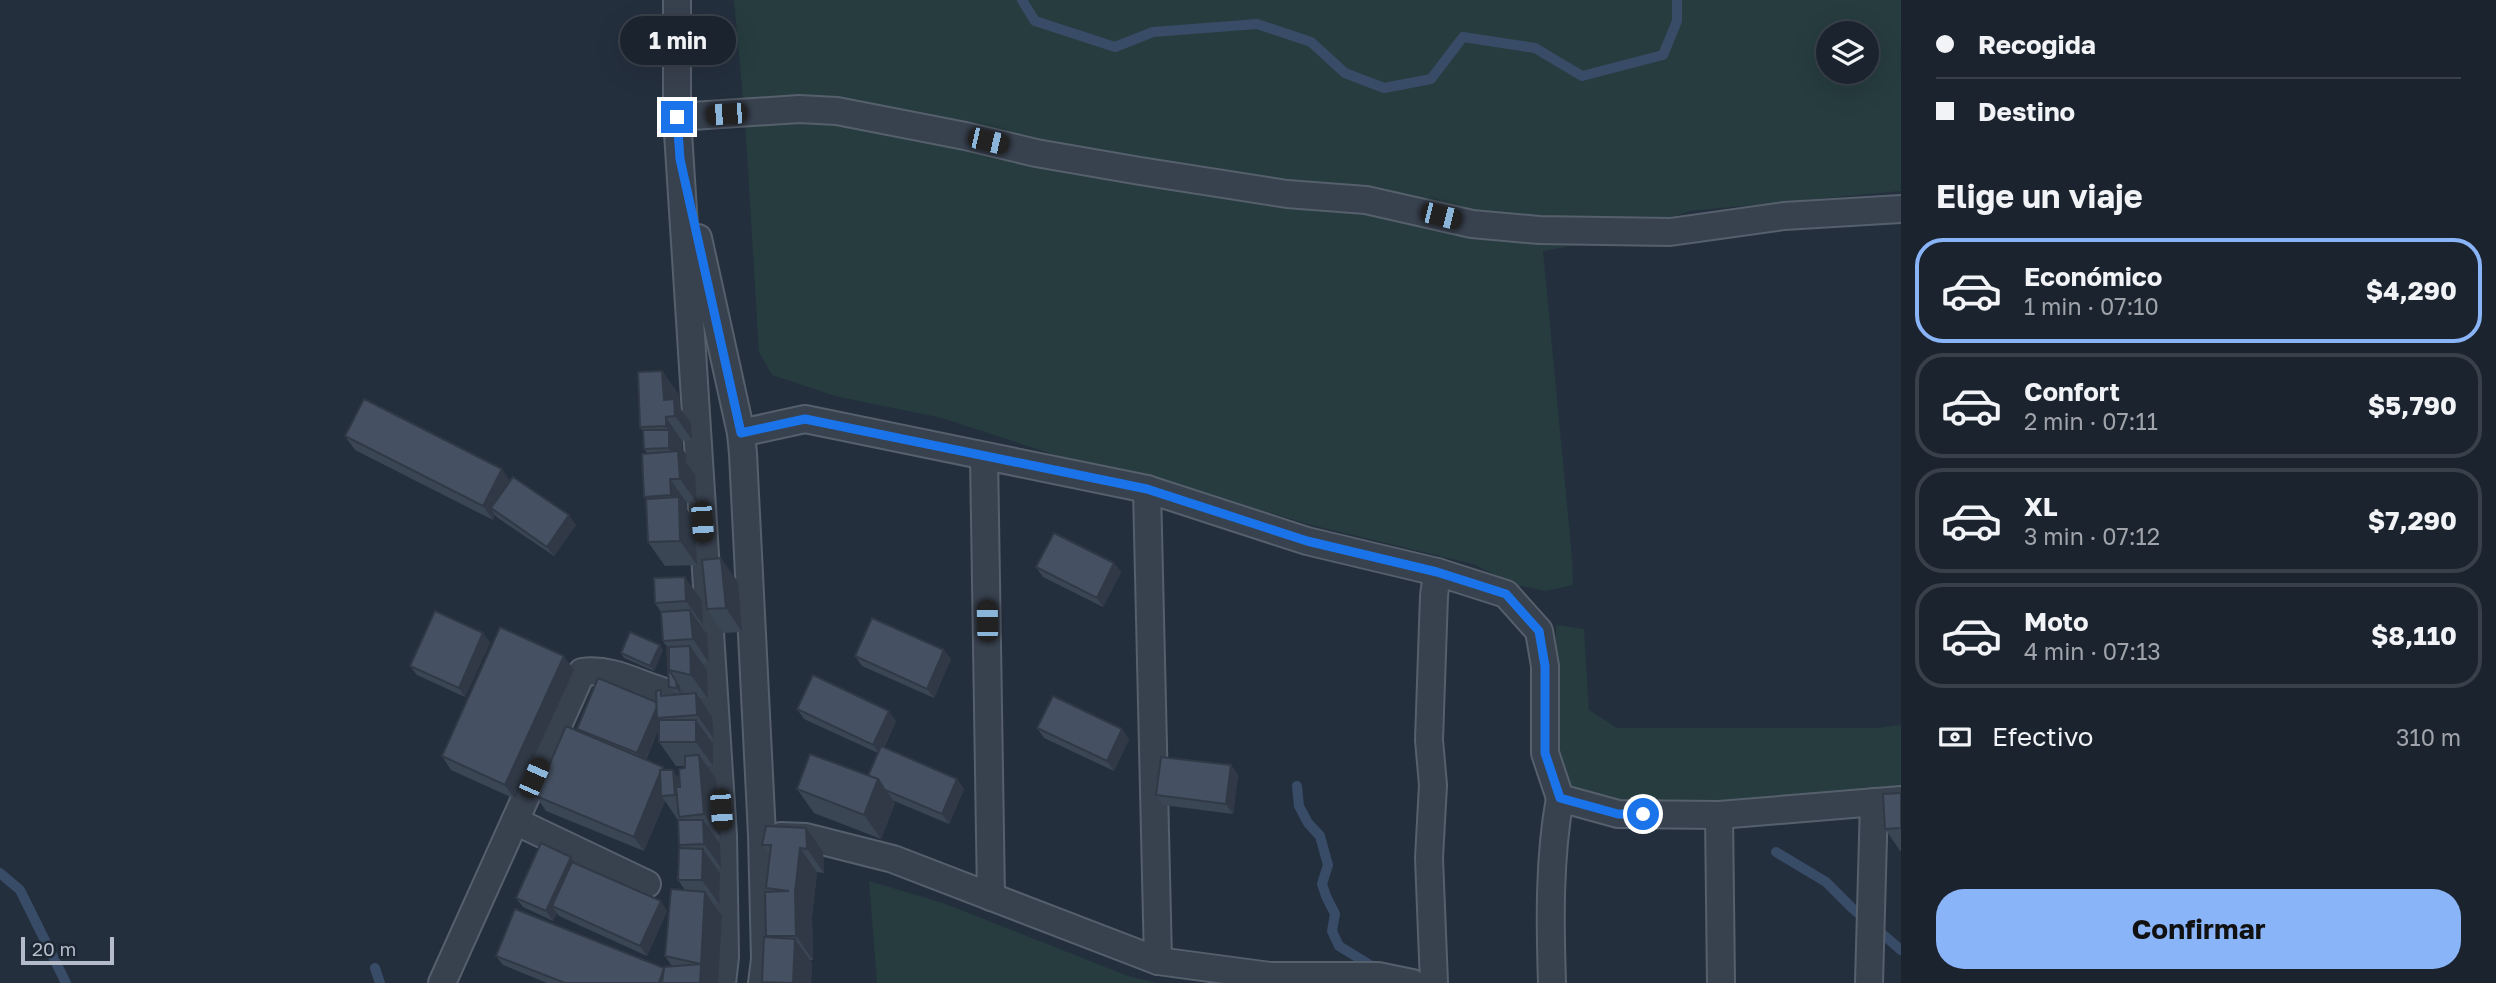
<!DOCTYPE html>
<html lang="es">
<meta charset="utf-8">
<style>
body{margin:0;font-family:"Golos Text",sans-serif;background:#282f3a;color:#f1f3f6;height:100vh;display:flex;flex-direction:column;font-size:26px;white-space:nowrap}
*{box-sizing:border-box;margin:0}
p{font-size:23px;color:#a0a4aa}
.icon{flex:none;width:38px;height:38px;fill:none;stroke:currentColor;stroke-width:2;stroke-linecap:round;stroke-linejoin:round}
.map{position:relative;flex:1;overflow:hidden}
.sheet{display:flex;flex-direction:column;background:#1b232e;width:595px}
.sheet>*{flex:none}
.hud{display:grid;align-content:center;height:154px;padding:0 35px;background:#1b232e}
.fabs{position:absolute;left:1816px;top:21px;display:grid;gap:14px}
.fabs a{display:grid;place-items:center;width:63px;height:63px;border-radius:50%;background:#1b232e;box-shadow:0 7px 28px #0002,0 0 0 2px #39404a;font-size:35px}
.scale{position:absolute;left:21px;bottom:18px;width:93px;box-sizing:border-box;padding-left:7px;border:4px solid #b4bcc9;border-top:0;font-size:19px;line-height:24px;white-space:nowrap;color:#b4bcc9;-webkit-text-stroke:5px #1d2633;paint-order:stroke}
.end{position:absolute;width:32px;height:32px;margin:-16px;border:9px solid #1a73e8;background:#fff;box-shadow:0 0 0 4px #fff}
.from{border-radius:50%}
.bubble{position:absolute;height:49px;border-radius:24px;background:#1b232e;box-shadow:0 7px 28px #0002,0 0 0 2px #39404a;font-size:23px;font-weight:700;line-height:49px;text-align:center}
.car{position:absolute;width:21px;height:42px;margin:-21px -10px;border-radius:9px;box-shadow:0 0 5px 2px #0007;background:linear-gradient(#222 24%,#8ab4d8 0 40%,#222 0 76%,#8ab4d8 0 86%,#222 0)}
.hud b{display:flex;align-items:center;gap:24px;height:66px;font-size:26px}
.hud b+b{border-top:2px solid #39404a}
.hud i{width:18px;height:18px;background:#f1f3f6}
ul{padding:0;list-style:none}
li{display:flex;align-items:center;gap:21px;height:105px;margin:0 14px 10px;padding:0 21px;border:4px solid #39404a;border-radius:28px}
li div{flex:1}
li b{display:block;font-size:26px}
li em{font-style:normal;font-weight:700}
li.current{border-color:#8ab4f8}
li>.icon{width:63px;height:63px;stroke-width:1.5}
h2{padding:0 35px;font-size:32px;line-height:84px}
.pay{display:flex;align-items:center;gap:18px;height:77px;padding:0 35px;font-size:26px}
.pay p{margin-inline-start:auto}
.primary-button{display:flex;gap:14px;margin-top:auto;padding:14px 35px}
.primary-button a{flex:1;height:80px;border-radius:28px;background:#8ab4f8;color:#111;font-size:28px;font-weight:700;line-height:80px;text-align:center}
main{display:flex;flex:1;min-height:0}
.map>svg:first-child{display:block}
.green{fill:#263c3f;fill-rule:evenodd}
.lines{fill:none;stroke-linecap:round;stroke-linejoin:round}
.stream{stroke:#394c67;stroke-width:10}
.minor-casing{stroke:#565f6c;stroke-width:30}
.minor{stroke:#38414e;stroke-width:26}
.wall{fill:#3b4654;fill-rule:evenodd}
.shaded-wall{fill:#303945}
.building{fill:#455162;stroke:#303945;stroke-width:2}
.route{stroke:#1a73e8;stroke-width:9}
</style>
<main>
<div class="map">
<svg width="1901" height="983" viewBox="0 0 1901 983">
<rect width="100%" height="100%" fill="#242f3e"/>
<g class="green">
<path d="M 734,0 L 1901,0 L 1901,191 L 1689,211 L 1621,237 L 1543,251 L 1572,557 L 1573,585 L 1546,591 L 1516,585 L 1473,564 L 1311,525 L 1169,483 L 1092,467 L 942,418 L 835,396 L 772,375 L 759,352 L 745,121 ZM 1829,33 L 1867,33 L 1867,72 L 1829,72 Z"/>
<path d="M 1556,625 L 1584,629 L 1589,710 L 1617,728 L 1876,728 L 1901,725 L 1901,792 L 1798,801 L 1626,803 L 1572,788 L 1556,773 Z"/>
<path d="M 869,881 L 943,903 L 1128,976 L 1157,983 L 877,983 Z"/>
</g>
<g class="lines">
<g class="stream">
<path d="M 1022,0 L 1035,21 L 1115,47 L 1153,32 L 1257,24 L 1311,42 L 1345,73 L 1384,88 L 1431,79 L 1463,37 L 1535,48 L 1582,76 L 1663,55 L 1677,21 L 1677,0"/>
<path d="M 1297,786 L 1299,806 L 1308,823 L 1320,836 L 1328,865 L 1322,884 L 1326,896 L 1335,914 L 1332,931 L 1339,946 L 1370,965"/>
<path d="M 1776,852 L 1826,882 L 1852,908 L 1901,950"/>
<path d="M 0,873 L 20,890 L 66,983"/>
<path d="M 375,968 L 380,983"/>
</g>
<g class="minor-casing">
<g id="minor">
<path d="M 677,0 L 677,117 L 723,836 L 725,957 L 722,983"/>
<path d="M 677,117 L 799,109 L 837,111 L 965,136 L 1036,153 L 1140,171 L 1287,194 L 1366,200 L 1472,224 L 1539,230 L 1670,232 L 1784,216 L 1901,209"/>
<path d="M 698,238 L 741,433 L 743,454 L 762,835 L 765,959 L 762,983"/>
<path d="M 741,433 L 805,419 L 1147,489 L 1307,541 L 1437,572 L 1506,594 L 1539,631 L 1545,666 L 1545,753 L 1560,798 L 1618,814 L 1719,815 L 1901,800"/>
<path d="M 984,456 L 991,897"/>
<path d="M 1147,489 L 1158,961"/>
<path d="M 1719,815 L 1721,983"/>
<path d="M 515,821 L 647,884"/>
<path d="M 781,836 L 806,837 L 893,859 L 1158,961 L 1270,976 L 1378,976 L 1412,983"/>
<path d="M 442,983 L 582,672 C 611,668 636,683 662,691 C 678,696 695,699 711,702"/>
<path d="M 1434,983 L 1429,858 L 1433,785 L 1429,740 L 1434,596 L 1437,572"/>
<path d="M 1552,983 C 1550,922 1549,858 1560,798"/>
<path d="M 1869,983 L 1874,802"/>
</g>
</g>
<use href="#minor" class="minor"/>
</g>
<g class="wall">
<path d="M 662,371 L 679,395 L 680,408 L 691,423 L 692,440 L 682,441 L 682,449 L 686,454 L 686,462 L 695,475 L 697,503 L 687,503 L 687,510 L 695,521 L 697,565 L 665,566 L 648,542 L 646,499 L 644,497 L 647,453 L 644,449 L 643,432 L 640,427 Z"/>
<path d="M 345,436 L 510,481 L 576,525 L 554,556 L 498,518 L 495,515 L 493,520 L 355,450 Z"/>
<path d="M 1114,563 L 1121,572 L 1103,607 L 1043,577 L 1036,567 Z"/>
<path d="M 738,582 L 742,632 L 723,633 L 707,609 Z"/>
<path d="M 702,601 L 703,625 L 702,625 L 707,634 L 709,663 L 703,663 L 707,670 L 708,699 L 698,697 L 712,717 L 714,739 L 710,739 L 713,744 L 713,766 L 706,766 L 716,779 L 721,838 L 717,839 L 720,844 L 721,868 L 717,868 L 720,873 L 719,904 L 714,904 L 722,916 L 718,983 L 547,983 L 503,965 L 496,956 L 664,968 L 672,966 L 665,956 L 685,890 L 678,880 L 682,848 L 679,845 L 678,820 L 665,801 L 644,851 L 546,811 L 536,796 L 580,732 L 577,729 L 656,702 L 661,690 L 665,695 L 685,694 L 680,686 L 680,693 L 673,692 L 669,687 L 667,647 L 663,641 L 661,612 L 655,603 ZM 659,728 L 659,742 L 676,766 L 685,766 L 685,768 L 679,779 L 646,760 Z"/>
<path d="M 483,633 L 490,643 L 465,697 L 417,675 L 410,666 Z"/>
<path d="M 663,650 L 654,671 L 624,658 L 621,653 Z"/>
<path d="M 855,656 L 951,659 L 934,698 L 862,666 Z"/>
<path d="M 574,670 L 515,799 L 451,770 L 442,756 Z"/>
<path d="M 797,709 L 896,721 L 884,748 L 957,779 L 964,789 L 949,824 L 892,800 L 895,803 L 881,839 L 814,813 L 797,789 L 868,776 L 878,753 L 804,719 Z"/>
<path d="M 1037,728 L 1122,729 L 1129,739 L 1114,771 L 1044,738 Z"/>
<path d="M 1231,765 L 1238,775 L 1233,814 L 1163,805 L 1156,795 Z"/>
<path d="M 1901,793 L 1901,852 L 1885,829 Z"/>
<path d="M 766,826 L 823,852 L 824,873 L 817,872 L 812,916 L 813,960 L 810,960 L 812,963 L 811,983 L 763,983 L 762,982 L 767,937 L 769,892 L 766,888 L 770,855 L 762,845 Z"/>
<path d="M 576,864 L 667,911 L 647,956 L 559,916 L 557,913 L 553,921 L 523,907 L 516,898 Z"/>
</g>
<g class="shaded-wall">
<path d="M 662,371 L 679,395 L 680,408 L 691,423 L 692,440 L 664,400 Z"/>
<path d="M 666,417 L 682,441 L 682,449 L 686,454 L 686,462 L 695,475 L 697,503 L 680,479 L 679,462 L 669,448 L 669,431 L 666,426 Z"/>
<path d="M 502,469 L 512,483 L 491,508 L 495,515 L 493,520 L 483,506 Z"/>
<path d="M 670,479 L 687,503 L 687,510 L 695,521 L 697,565 L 680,541 L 679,507 L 671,495 Z"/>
<path d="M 569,515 L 576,525 L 554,556 L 547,547 Z"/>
<path d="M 721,558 L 738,582 L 742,632 L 726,608 Z"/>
<path d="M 1114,563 L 1121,572 L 1103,607 L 1097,598 Z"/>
<path d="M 685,577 L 702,601 L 703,625 L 686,601 Z"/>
<path d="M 690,610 L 707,634 L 709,663 L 693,639 Z"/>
<path d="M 483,633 L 490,643 L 465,697 L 459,688 Z"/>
<path d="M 660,645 L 663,650 L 654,671 L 650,666 Z"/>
<path d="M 690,646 L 707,670 L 708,699 L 691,675 Z"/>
<path d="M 944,650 L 951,659 L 934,698 L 927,689 Z"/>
<path d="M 564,656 L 574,670 L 515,799 L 505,785 Z"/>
<path d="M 676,681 L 680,686 L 680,693 L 677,688 Z"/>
<path d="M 696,693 L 712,717 L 714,739 L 697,715 Z"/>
<path d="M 658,703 L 657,718 L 661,723 L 644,763 L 637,753 Z"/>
<path d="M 889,711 L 896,721 L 880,755 L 873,745 Z"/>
<path d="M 696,720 L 713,744 L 713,766 L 696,742 Z"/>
<path d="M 1122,729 L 1129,739 L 1114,771 L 1107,761 Z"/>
<path d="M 699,755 L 716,779 L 721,838 L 704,814 Z"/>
<path d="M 1231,765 L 1238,775 L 1233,814 L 1226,804 Z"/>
<path d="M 663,767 L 673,781 L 661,796 L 665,801 L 644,851 L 634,837 Z"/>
<path d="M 673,770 L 690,794 L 690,816 L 675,795 Z"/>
<path d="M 878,779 L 895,803 L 881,839 L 864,815 Z"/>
<path d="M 957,779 L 964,789 L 949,824 L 942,814 Z"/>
<path d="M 703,820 L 720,844 L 721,868 L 704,844 Z"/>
<path d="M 806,828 L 823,852 L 824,873 L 807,849 Z"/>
<path d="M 800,848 L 817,872 L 812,916 L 813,960 L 796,936 L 795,892 Z"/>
<path d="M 703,849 L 720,873 L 719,904 L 702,880 Z"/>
<path d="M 571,857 L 578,867 L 552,906 L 557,913 L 553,921 L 546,911 Z"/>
<path d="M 705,892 L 722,916 L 718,983 L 700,983 Z"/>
<path d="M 661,901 L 667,911 L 647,956 L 640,946 Z"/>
<path d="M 795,939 L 812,963 L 811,983 L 793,983 Z"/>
</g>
<g class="building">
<path d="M 662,371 L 664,400 L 674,399 L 675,416 L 666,417 L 666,426 L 640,427 L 638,372 Z"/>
<path d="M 364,399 L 502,469 L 483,506 L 345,436 Z"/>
<path d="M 643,430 L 669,430 L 669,448 L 644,449 Z"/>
<path d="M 678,451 L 680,479 L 670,479 L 671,495 L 644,497 L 642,454 Z"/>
<path d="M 513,477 L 569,515 L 547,547 L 491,508 Z"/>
<path d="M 679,497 L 680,541 L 648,542 L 646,499 Z"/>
<path d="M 1054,533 L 1114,563 L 1097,598 L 1036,567 Z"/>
<path d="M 721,558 L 726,608 L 707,609 L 702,560 Z"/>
<path d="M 685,577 L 686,601 L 655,603 L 654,578 Z"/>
<path d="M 690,610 L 693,639 L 663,641 L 661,612 Z"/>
<path d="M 435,611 L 483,633 L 459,688 L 410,666 Z"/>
<path d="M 872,618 L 944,650 L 927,689 L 855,656 Z"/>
<path d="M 500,627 L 564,656 L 505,785 L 442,756 Z"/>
<path d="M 630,632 L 660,645 L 650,666 L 621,653 Z"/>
<path d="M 690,646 L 691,675 L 669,670 L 669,647 Z"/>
<path d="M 667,647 L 669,649 L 669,670 L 676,681 L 677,688 L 669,687 Z"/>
<path d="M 813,675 L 889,711 L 873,745 L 797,709 Z"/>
<path d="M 598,678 L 656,702 L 657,707 L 637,753 L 577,729 Z"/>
<path d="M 661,690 L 661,696 L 696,693 L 697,715 L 657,718 L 656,691 Z"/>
<path d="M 1053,696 L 1122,729 L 1107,761 L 1037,728 Z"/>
<rect x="659" y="720" width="37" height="22"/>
<path d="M 566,726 L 663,767 L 662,770 L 660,770 L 660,773 L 634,837 L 536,796 Z"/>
<path d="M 881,746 L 957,779 L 942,814 L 885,790 L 878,779 L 868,776 Z"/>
<path d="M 810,754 L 878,779 L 864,815 L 797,789 Z"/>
<path d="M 699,755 L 704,814 L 679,817 L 676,787 L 680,787 L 679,769 L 685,768 L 685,756 Z"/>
<path d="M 1161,757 L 1231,765 L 1226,804 L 1156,795 Z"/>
<path d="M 660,770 L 673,770 L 675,795 L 661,796 Z"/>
<path d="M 1901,793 L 1901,828 L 1885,829 L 1883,794 Z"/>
<path d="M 678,820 L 703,820 L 704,844 L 679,845 Z"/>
<path d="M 766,826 L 806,828 L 807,849 L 800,848 L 795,892 L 796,936 L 766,936 L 765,892 L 789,891 L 766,888 L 771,845 L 762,845 Z"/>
<path d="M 541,843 L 571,857 L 546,911 L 516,898 Z"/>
<path d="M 679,848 L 703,849 L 702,880 L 678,880 Z"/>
<path d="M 572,862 L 661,901 L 640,946 L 552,906 Z"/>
<path d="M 671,889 L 705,892 L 700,983 L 662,983 L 664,967 L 701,964 L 665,956 Z"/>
<path d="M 515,909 L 664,968 L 659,983 L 565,983 L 496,956 Z"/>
<path d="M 764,937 L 795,939 L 793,983 L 762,982 Z"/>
</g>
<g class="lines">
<path class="route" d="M 677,117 L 680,159 L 741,433 L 805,419 L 1147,489 L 1307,541 L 1437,572 L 1506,594 L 1539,631 L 1545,666 L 1545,753 L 1560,798 L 1618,814 L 1643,814"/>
</g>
</svg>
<div class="fabs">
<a><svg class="icon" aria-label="layers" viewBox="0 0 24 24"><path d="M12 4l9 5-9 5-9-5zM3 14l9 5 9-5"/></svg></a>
</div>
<div class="scale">20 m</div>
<i class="end from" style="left:1643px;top:814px"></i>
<i class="end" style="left:677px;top:117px"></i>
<div class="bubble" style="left:620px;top:16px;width:116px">1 min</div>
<i class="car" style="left:726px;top:114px;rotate:266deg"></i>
<i class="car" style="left:988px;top:141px;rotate:103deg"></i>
<i class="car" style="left:1441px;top:216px;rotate:104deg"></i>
<i class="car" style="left:702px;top:522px;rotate:176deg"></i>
<i class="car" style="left:987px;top:621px;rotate:359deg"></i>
<i class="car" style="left:534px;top:778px;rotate:24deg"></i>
<i class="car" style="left:721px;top:810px;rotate:176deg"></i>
</div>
<section class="sheet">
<div class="hud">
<b><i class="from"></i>Recogida</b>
<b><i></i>Destino</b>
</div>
<h2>Elige un viaje</h2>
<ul>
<li class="current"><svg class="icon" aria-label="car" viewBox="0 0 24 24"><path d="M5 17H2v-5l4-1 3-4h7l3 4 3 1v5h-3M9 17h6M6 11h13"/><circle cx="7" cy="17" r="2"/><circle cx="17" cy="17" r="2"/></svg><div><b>Económico</b><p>1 min · 07:10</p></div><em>$4,290</em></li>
<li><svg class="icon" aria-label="car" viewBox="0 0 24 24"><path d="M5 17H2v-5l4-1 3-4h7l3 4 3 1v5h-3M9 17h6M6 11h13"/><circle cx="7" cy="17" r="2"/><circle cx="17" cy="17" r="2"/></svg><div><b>Confort</b><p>2 min · 07:11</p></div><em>$5,790</em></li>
<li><svg class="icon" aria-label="car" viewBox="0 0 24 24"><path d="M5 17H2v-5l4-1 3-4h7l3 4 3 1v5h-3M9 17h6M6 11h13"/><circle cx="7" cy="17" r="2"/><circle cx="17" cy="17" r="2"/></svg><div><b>XL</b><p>3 min · 07:12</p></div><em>$7,290</em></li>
<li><svg class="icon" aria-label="car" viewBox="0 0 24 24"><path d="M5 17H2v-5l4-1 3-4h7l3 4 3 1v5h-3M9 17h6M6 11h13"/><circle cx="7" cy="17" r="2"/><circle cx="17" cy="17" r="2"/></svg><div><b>Moto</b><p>4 min · 07:13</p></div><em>$8,110</em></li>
</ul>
<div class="pay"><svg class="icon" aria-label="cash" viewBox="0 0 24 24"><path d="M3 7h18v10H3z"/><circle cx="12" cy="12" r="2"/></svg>Efectivo<p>310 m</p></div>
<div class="primary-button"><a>Confirmar</a></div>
</section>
</main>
